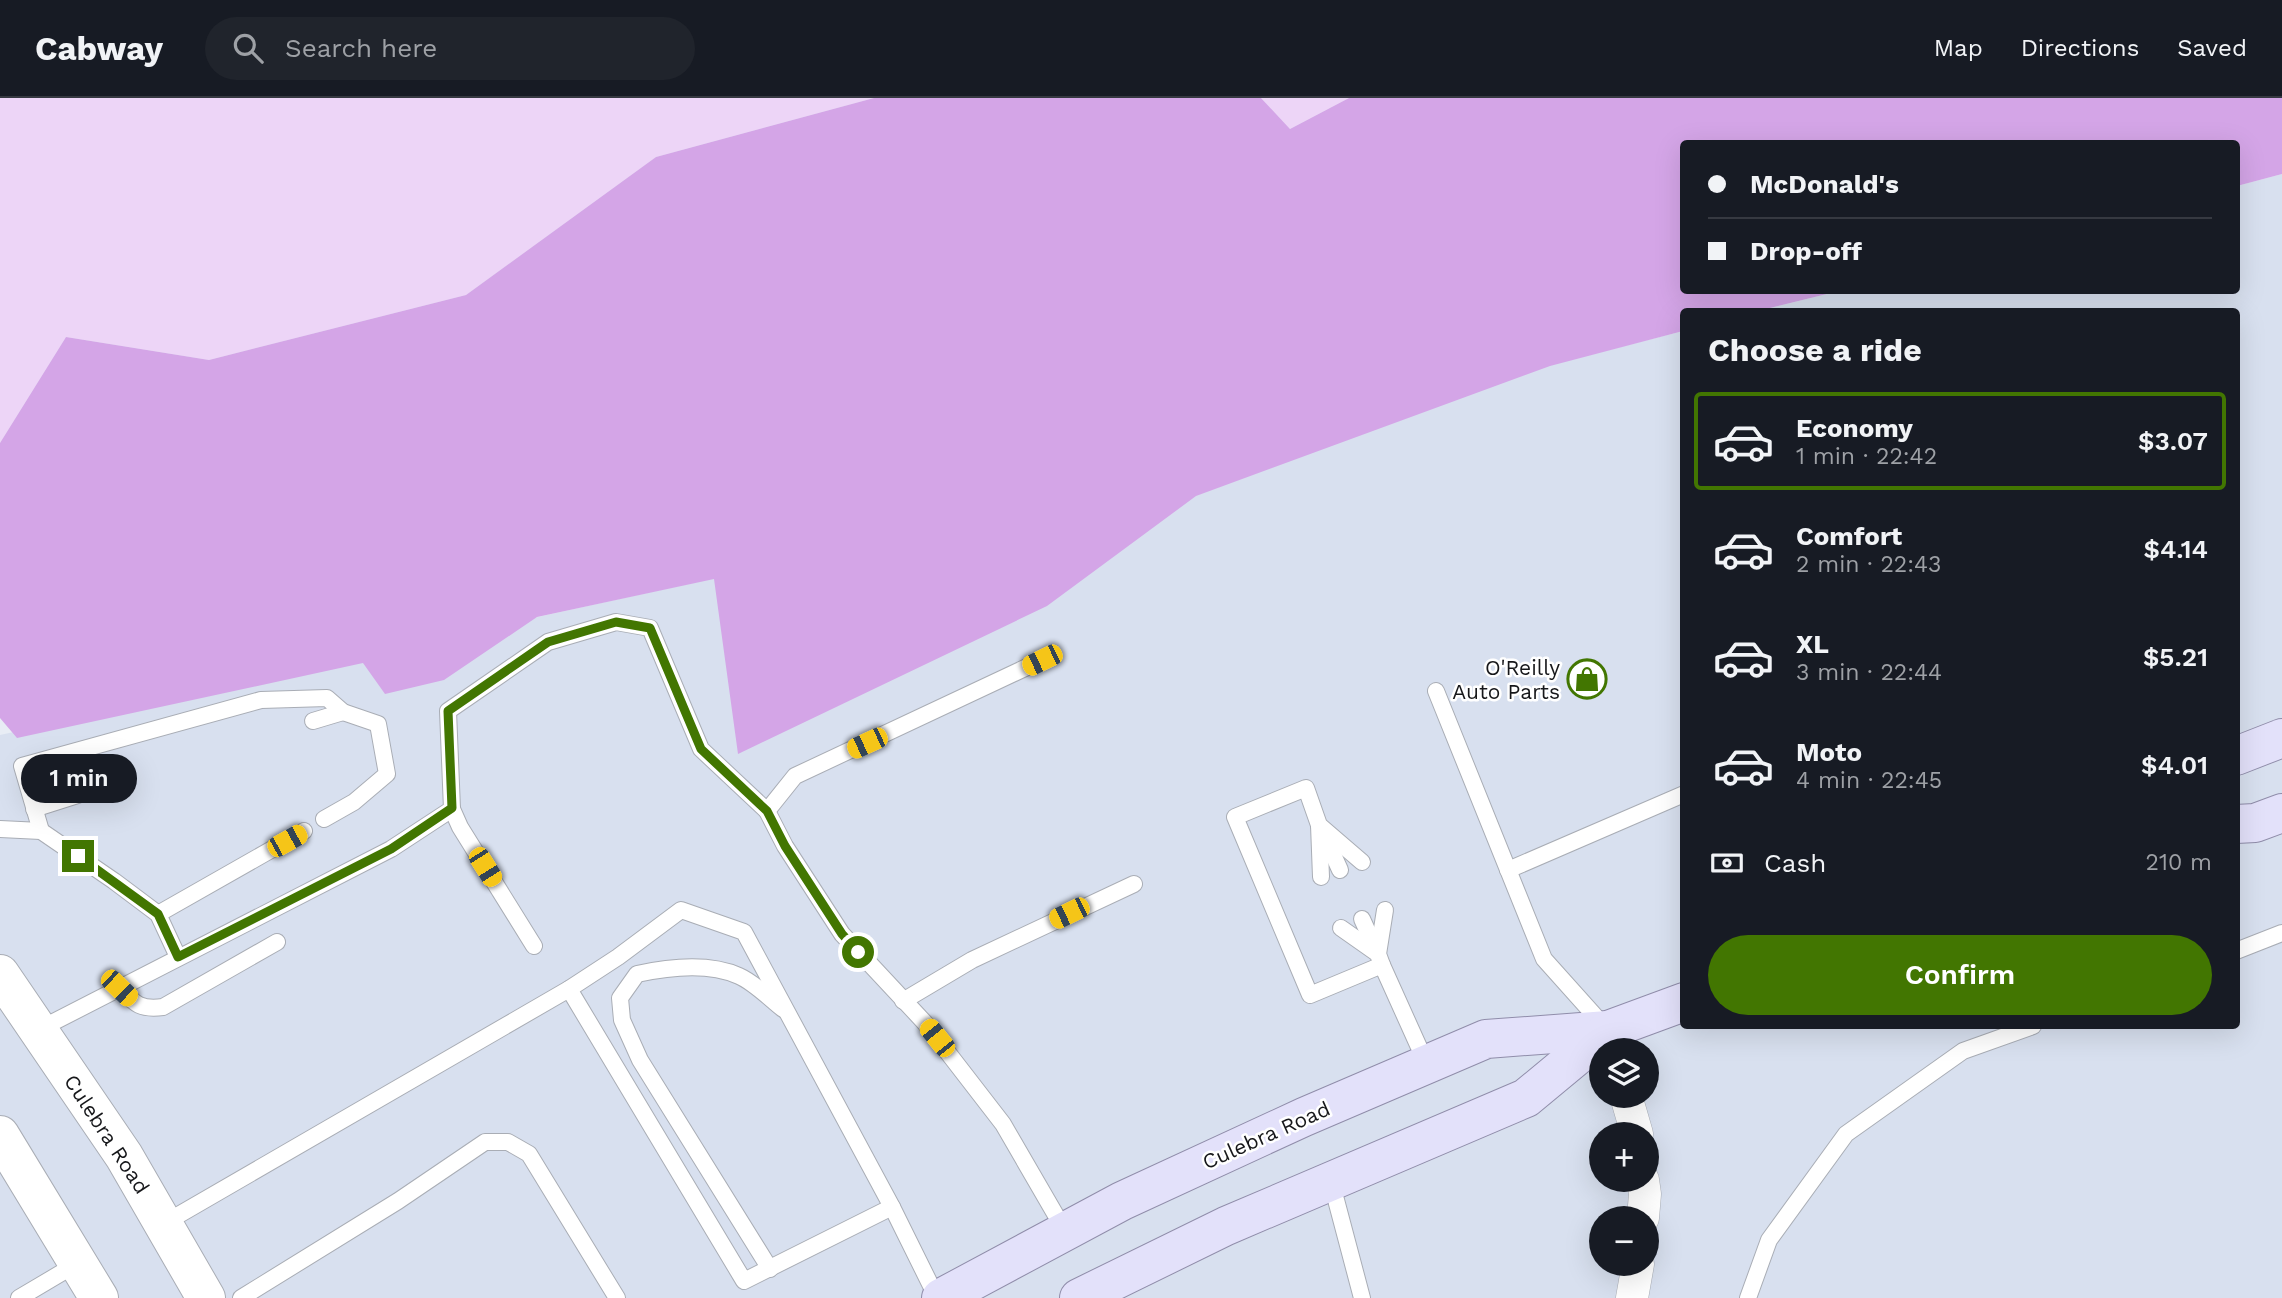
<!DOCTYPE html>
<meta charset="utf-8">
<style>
body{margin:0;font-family:"Work Sans",sans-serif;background:#20242c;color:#f1f3f6;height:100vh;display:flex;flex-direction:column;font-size:26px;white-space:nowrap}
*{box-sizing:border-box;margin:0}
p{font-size:23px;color:#9ea1a6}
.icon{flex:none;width:38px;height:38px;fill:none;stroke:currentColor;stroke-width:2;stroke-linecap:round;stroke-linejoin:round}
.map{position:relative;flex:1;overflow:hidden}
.sheet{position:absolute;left:1680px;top:210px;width:560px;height:721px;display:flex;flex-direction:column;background:#171b24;border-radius:7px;box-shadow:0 7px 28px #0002}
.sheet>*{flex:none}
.banner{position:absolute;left:1680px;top:42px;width:560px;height:154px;border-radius:7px;box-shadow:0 7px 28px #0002;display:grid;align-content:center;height:154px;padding:0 28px;background:#171b24}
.fabs{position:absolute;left:1589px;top:940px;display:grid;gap:14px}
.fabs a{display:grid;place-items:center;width:70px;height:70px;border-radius:50%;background:#171b24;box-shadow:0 7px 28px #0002;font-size:35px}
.end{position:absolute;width:32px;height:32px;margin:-16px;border:9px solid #427601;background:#fff;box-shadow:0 0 0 4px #fff}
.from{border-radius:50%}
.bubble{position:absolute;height:49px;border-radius:24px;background:#171b24;box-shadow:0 7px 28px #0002;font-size:23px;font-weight:600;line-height:49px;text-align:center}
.car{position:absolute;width:21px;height:42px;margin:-21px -10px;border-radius:9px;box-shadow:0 0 5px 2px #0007;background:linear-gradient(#f5c518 24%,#345 0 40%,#f5c518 0 76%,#345 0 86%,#f5c518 0)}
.banner b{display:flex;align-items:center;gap:24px;height:66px;font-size:26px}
.banner b+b{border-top:2px solid #363941}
.banner i{width:18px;height:18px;background:#f1f3f6}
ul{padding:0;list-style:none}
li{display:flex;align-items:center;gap:21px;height:98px;margin:0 14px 10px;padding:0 14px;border:4px solid transparent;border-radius:7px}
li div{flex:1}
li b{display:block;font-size:26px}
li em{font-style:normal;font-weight:600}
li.current{border-color:#427601}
li>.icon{width:63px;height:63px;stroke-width:1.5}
h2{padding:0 28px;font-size:32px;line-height:84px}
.pay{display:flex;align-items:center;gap:18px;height:77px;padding:0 28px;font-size:26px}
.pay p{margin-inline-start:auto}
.button{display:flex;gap:14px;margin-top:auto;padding:14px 28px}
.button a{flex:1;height:80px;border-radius:42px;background:#427601;color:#fff;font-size:28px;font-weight:600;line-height:80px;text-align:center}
header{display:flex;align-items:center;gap:42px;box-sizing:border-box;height:98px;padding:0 35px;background:#171b24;border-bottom:2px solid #363941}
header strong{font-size:33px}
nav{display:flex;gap:38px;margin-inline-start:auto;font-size:24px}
.search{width:490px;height:63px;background:#20242c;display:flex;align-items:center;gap:18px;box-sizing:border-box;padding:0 24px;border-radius:38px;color:#9ea1a6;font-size:26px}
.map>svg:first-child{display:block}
.built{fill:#d8e0ef;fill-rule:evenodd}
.green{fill:#edd5f7}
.forest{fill:#d4a5e7}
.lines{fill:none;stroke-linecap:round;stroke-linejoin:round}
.lane-casing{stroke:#a9adb5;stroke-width:18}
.street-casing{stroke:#a9adb5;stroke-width:33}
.secondary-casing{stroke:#a9adb5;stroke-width:40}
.primary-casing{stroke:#908daa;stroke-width:40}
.lane{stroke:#fff;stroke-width:16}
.street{stroke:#fff;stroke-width:32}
.secondary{stroke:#fff;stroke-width:38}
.primary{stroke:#e3e1fa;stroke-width:38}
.route{stroke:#427601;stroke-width:9}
.labels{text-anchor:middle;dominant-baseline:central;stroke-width:5;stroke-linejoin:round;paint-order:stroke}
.poi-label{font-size:21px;fill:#16171a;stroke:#fff;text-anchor:end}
.street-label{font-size:21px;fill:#16171a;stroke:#fff}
</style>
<header>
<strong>Cabway</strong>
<div class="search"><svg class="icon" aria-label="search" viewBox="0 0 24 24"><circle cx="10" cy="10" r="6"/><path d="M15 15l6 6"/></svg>Search here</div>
<nav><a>Map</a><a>Directions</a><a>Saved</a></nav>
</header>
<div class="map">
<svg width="2282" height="1200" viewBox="0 0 2282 1200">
<rect width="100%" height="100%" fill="#e8edf5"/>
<path class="built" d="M 2282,76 L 2282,1200 L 0,1200 L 0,637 L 715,480 L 1683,233 L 1684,928 L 2236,928 L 2236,214 L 1758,213 L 1839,193 L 2236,192 L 2237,88 ZM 1601,952 L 1647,952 L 1647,998 L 1601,998 ZM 1601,1036 L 1647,1036 L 1647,1082 L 1601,1082 ZM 1601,1120 L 1647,1120 L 1647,1166 L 1601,1166 Z"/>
<g class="green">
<path d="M 0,0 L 874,0 L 656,59 L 466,197 L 209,262 L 66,239 L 0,345 Z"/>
<path d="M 1261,0 L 1349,0 L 1290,31 Z"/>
</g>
<path class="forest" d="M 874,0 L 1261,0 L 1290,31 L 1349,0 L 2282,0 L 2282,76 L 2237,88 L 2236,46 L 1684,46 L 1684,192 L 1839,193 L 1758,213 L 1684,214 L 1683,233 L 1550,268 L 1196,398 L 1047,508 L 738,656 L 714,481 L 537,519 L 444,582 L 385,596 L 363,565 L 17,640 L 0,620 L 0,345 L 66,239 L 209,262 L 466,197 L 656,59 Z"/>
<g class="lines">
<g class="lane-casing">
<g id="lane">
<path d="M 1042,562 L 795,678 L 767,713 L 785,748 L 842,836 L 925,925 L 1003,1026 L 1065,1133"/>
<path d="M 1436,593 L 1544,861 L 1604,928"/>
<path d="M 313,623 L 343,614"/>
<path d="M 34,711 L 78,697"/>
<path d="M 452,711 L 460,729 L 534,848"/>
<path d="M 1319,727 L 1321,779"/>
<path d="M 0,731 L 41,733 L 114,783 L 158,816 L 178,859"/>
<path d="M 1322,732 L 1340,772"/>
<path d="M 41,733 L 22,668 L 261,602 L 327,600 L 343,614 L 378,626 L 387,676 L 354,704 L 324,721"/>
<path d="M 1362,764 L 1319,727 L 1306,690 L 1235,719 L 1310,897 L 1382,867 L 1427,967"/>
<path d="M 1508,772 L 1684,696"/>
<path d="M 158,816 L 304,733"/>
<path d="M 1362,821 L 1377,854"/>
<path d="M 1341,830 L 1378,856"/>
<path d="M 2236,853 L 2282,835"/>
<path d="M 1382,867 L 1378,856 L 1385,812"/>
<path d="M 119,890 C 135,906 140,912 163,909 L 277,844"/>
<path d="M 569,891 L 744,1183 L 892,1109"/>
<path d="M 903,903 L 972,862 L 1134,786"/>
<path d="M 38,932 L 391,751 L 452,711 L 448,613 L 548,544 L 616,524 L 650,530 L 701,651 L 767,713"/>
<path d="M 1331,1083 L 1362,1200"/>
<path d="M 163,1126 L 569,891 L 618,859 L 681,812 L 744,834 L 892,1109 L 937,1200"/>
<path d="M 770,1171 L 640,962 L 622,922 L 620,900 L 637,876 C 669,869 708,864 739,878 C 755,885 770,901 783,911"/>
<path d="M 19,1200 L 78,1165"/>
<path d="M 241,1200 L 398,1103 L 485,1044 L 508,1044 L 529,1056 L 617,1200"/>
<path d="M 1748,1200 L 1769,1142 L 1846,1036 L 1963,953 L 2033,928"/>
</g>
</g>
<g class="street-casing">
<g id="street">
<path d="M 1626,998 L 1637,1036"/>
<path d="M 1643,1120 L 1645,1096 L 1643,1082"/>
<path d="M 1632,1200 L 1638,1166"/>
</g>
</g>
<g class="secondary-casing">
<g id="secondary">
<path d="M 0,876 L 124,1058 L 206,1200"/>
<path d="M 0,1037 L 99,1200"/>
</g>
</g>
<g class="primary-casing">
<g id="primary">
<path d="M 2236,658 L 2282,640"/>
<path d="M 2236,726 L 2255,725 L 2282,715"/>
<path d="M 941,1200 L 1122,1103 L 1304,1019 L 1486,941 L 1608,932 L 1684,904"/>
<path d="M 1079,1200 L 1226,1128 L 1526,1000 L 1608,932"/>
</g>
</g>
<use href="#lane" class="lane"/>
<use href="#street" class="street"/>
<use href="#secondary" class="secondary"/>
<use href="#primary" class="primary"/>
</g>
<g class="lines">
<path class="route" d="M 78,758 L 158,816 L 178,859 L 391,751 L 452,710 L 448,613 L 548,544 L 616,524 L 650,530 L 701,651 L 767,713 L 785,748 L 842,836 L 858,854"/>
</g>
<defs>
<g id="shop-ring" transform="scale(2.0125)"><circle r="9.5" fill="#fff" stroke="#427601" stroke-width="1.5"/><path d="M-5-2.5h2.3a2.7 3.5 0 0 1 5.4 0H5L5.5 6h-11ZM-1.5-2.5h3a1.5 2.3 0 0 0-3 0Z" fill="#427601"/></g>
</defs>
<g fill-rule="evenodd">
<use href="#shop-ring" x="1587" y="581"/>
</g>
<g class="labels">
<g class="poi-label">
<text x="1560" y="569">O'Reilly<tspan x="1560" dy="24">Auto Parts</tspan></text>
</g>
<g class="street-label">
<text transform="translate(107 1036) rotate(57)">Culebra Road</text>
<text transform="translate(1266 1037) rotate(-24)">Culebra Road</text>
</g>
</g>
</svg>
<div class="fabs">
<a><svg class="icon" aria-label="layers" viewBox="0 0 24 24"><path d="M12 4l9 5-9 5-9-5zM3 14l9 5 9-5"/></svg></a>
<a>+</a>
<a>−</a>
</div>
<i class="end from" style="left:858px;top:854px"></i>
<i class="end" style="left:78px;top:758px"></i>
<div class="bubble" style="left:21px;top:656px;width:116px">1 min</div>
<i class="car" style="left:1042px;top:562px;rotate:244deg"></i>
<i class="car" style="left:867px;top:645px;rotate:245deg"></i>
<i class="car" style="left:287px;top:743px;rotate:61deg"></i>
<i class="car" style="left:485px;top:769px;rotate:148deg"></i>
<i class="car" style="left:1069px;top:815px;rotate:244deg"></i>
<i class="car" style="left:119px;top:890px;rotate:134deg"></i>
<i class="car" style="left:937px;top:940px;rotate:321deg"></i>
<div class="banner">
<b><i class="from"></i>McDonald's</b>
<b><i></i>Drop-off</b>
</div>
<section class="sheet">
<h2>Choose a ride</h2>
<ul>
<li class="current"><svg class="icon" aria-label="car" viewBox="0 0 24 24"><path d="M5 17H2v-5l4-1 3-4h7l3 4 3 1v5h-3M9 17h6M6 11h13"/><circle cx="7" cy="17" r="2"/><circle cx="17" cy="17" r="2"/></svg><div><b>Economy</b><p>1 min · 22:42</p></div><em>$3.07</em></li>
<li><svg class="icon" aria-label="car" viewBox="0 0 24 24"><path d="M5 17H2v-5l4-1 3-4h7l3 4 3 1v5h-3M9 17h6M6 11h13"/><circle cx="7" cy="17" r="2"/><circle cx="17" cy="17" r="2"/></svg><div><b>Comfort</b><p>2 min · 22:43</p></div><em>$4.14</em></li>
<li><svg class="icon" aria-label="car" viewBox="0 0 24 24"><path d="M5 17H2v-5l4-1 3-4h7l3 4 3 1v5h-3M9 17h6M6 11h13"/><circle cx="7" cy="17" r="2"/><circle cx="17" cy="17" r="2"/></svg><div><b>XL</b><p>3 min · 22:44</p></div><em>$5.21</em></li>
<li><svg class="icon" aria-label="car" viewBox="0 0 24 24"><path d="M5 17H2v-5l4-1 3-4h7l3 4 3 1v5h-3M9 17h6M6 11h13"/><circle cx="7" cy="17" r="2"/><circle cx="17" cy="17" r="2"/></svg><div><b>Moto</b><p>4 min · 22:45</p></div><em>$4.01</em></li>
</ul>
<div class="pay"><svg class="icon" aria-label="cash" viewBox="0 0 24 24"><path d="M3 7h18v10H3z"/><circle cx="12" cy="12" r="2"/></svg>Cash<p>210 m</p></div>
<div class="button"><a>Confirm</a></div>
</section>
</div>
